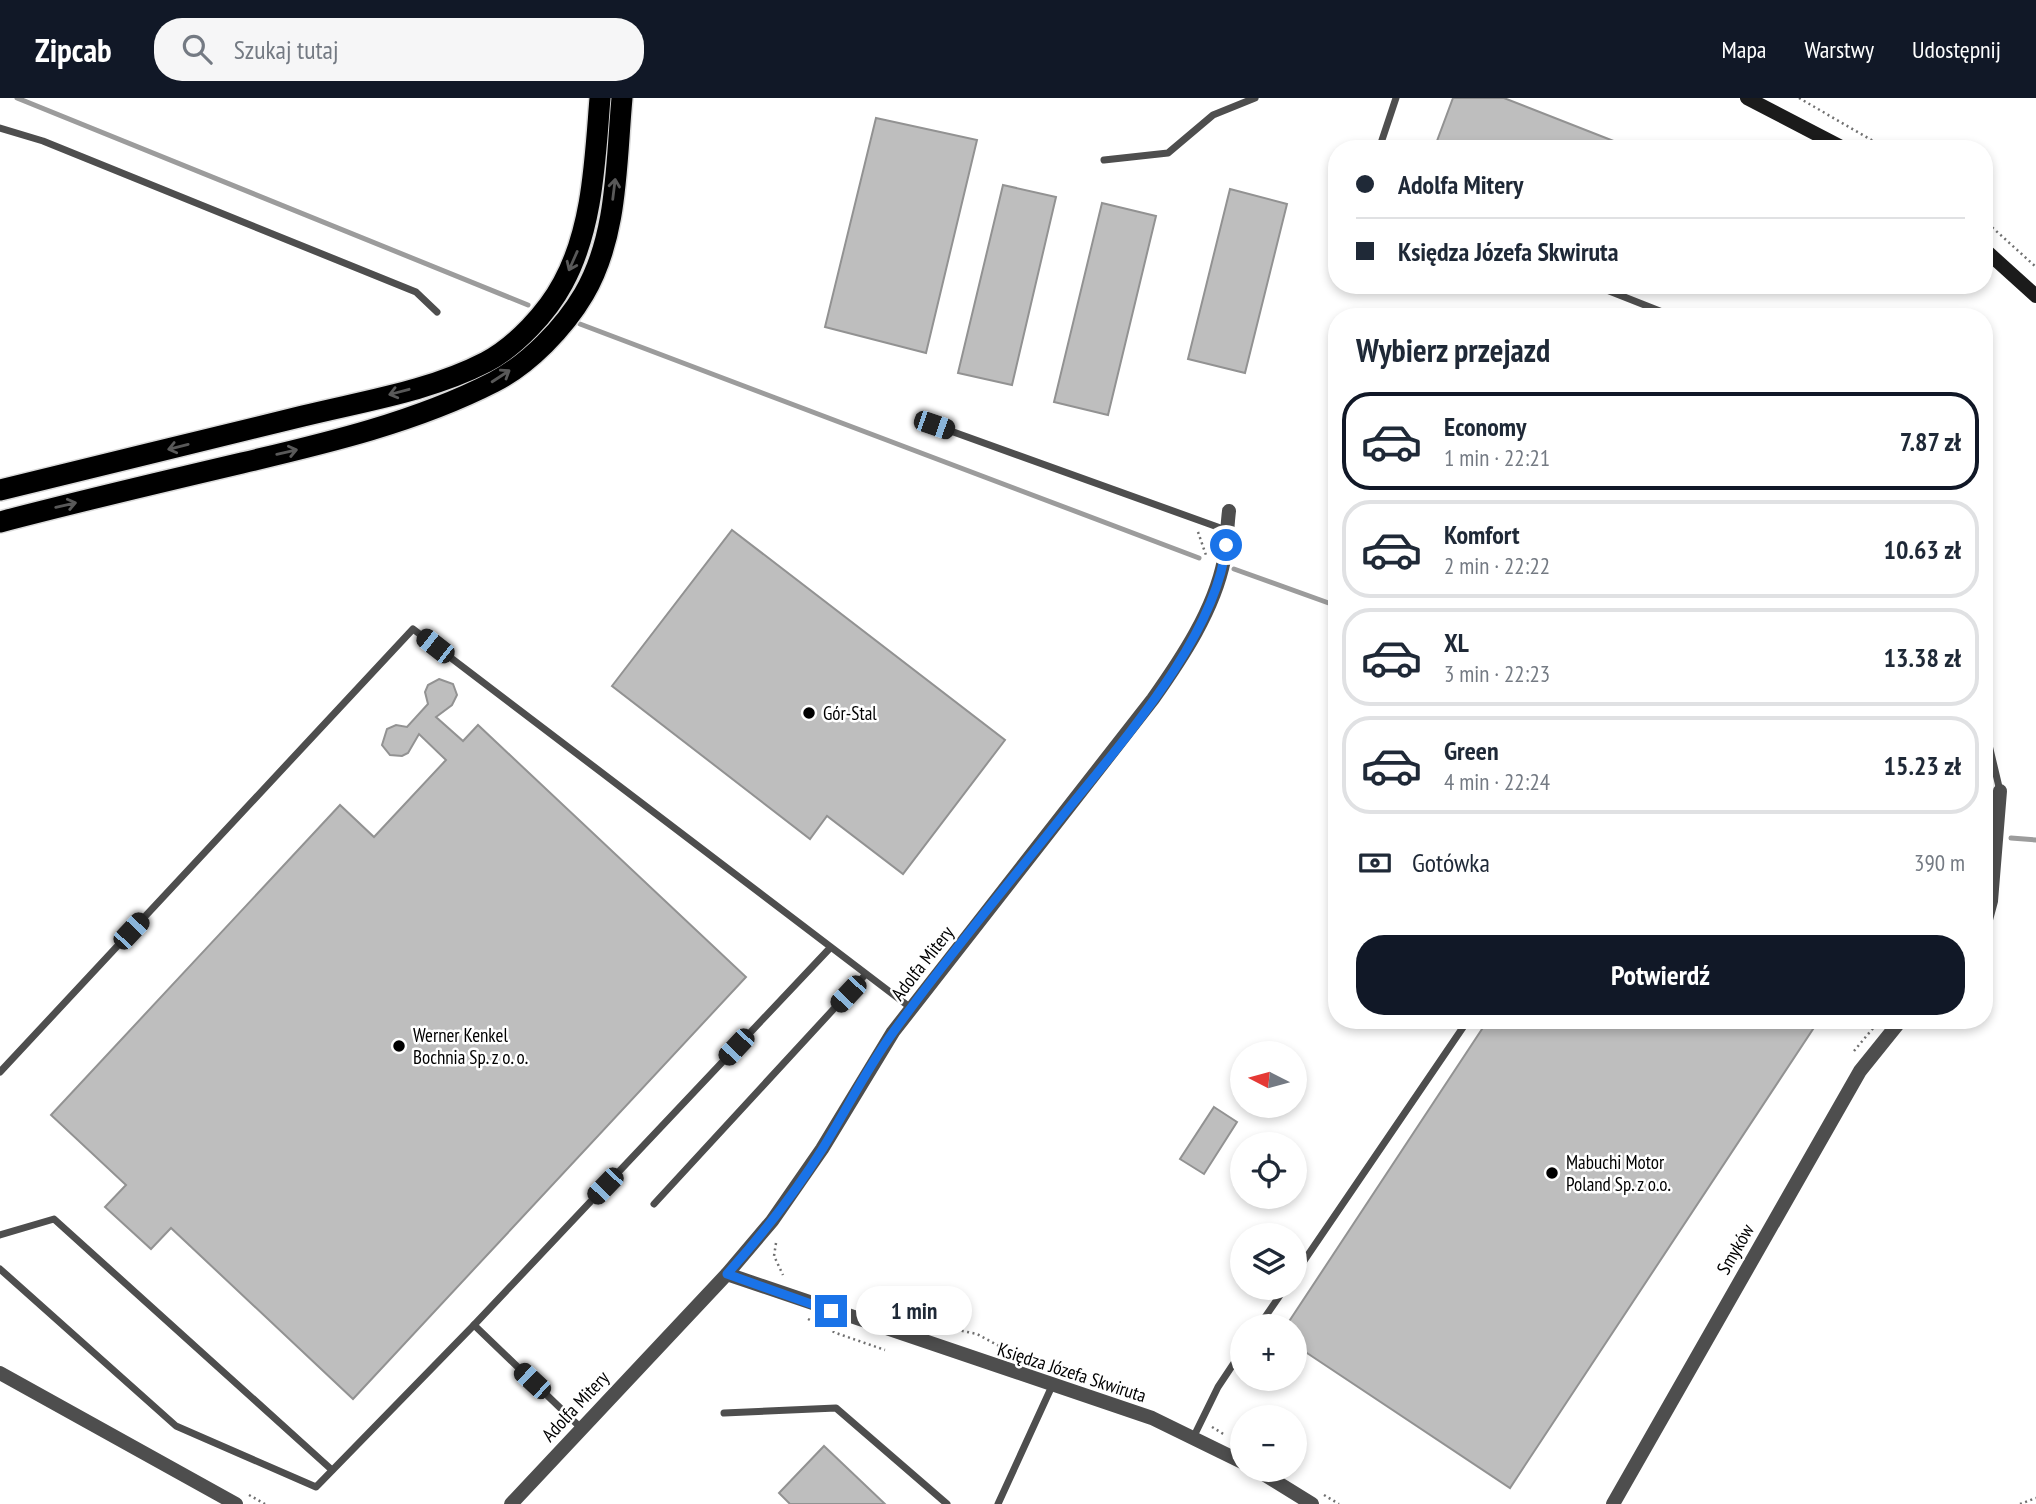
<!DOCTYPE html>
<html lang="pl">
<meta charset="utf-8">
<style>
body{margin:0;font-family:"PT Sans Narrow",sans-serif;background:#f6f6f7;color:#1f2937;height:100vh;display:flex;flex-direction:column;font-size:26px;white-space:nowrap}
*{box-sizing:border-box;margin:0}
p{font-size:23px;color:#747a83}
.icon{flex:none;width:38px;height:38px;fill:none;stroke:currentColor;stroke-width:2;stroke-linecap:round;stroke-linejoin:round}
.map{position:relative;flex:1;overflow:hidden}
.side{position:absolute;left:1328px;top:210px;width:665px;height:721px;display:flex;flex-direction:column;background:#fff;border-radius:28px;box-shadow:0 4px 10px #0003}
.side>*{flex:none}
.banner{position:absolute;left:1328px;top:42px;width:665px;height:154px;border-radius:28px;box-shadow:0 4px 10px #0003;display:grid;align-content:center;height:154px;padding:0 28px;background:#fff}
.needle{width:46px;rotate:276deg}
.buttons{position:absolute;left:1230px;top:943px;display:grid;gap:14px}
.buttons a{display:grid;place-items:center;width:77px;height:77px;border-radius:50%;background:#fff;box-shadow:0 4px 10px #0003;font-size:35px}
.end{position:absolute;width:32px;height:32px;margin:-16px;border:9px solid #1a73e8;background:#fff;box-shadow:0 0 0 4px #fff}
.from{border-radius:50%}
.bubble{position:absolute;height:49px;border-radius:24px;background:#fff;box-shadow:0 4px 10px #0003;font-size:23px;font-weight:800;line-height:49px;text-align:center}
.car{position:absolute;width:21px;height:42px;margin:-21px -10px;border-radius:9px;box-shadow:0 0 5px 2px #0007;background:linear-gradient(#222 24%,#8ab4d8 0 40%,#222 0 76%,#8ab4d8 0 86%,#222 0)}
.banner b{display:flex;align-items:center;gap:24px;height:66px;font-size:26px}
.banner b+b{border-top:2px solid #e0e1e3}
.banner i{width:18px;height:18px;background:#1f2937}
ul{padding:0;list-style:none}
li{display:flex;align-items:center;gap:21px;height:98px;margin:0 14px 10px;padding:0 14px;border:4px solid #e0e1e3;border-radius:28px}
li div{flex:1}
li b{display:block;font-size:26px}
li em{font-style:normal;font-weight:800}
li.active{border-color:#111827}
li>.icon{width:63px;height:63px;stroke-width:1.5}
h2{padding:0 28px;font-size:32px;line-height:84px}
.pay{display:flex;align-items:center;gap:18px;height:77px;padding:0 28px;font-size:26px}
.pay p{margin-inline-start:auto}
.cta{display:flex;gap:14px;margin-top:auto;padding:14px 28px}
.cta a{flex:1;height:80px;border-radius:28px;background:#111827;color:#fff;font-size:28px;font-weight:800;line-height:80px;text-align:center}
header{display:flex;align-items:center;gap:42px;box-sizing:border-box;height:98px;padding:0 35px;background:#111827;color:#fff}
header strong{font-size:33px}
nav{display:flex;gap:38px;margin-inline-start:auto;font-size:24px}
.search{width:490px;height:63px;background:#f6f6f7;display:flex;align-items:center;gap:18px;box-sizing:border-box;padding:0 24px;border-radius:28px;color:#747a83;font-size:26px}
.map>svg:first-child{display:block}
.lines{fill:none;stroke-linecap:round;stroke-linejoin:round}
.stream{stroke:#9c9c9c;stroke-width:5}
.building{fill:#bebebe;stroke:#929292;stroke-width:2}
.highway-casing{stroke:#dbdbdb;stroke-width:24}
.path{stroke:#707070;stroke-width:2.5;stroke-dasharray:2 3.5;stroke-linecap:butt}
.lane{stroke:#4e4e4e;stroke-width:7}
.street{stroke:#4e4e4e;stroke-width:14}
.secondary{stroke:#1b1b1b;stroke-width:14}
.highway{stroke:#000;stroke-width:21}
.oneway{stroke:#595959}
.route{stroke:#1a73e8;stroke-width:9}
.poi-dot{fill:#000;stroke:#fff;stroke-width:2.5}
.labels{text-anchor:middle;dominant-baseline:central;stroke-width:5;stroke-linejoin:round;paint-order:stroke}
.poi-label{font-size:19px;fill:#000;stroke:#fff;text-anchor:start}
.street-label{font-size:19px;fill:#000;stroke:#fff}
</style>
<header>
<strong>Zipcab</strong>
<div class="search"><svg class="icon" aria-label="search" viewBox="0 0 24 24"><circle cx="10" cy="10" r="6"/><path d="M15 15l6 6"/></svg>Szukaj tutaj</div>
<nav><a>Mapa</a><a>Warstwy</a><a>Udostępnij</a></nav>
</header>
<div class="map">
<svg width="2036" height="1406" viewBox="0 0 2036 1406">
<rect width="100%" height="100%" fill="#fff"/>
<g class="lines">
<g class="stream">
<path d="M 17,0 L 528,207"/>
<path d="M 580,226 L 1199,460"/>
<path d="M 1234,471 L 1337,508"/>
<path d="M 2011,740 L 2036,742"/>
</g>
</g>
<g class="building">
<path d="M 1453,0 L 1504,0 L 1634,51 L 1434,51 Z"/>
<path d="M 876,20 L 977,42 L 926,255 L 825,229 Z"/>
<path d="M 1003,87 L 1056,99 L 1012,287 L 958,275 Z"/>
<path d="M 1230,91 L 1287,106 L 1245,275 L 1188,261 Z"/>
<path d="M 1102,105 L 1156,118 L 1108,317 L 1054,304 Z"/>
<path d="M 732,432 L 1005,642 L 903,776 L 827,718 L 810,741 L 612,588 Z"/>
<path d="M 439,581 L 453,586 L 457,597 L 452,607 L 436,619 L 463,643 L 478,627 L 746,879 L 353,1301 L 171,1130 L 151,1151 L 105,1109 L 126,1087 L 51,1017 L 340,707 L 374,739 L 446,662 L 419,636 L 408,655 L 402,658 L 390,657 L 382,647 L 387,631 L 396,627 L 407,629 L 428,606 L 425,594 L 428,587 Z"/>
<path d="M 1488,922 L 1819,922 L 1510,1390 L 1295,1247 L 1295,1228 L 1286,1228 Z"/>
<path d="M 1214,1009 L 1237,1024 L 1204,1076 L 1180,1061 Z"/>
<path d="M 824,1348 L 885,1406 L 790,1406 L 779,1395 Z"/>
</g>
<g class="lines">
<g class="highway-casing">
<g id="highway">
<path d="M 0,392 C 101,367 202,343 303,318 C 364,303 430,293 486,264 C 516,248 547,215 563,185 C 593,130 595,61 600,0"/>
<path d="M 0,424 C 80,403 161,384 242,365 C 327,345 416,324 494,284 C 529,266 564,230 584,196 C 618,138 616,65 622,0"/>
</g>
</g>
<g class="path">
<path d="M 1799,0 L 1887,51"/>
<path d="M 1984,122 L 2036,169"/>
<path d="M 1198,434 L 1207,460"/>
<path d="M 1854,953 L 1879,923"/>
<path d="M 776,1145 L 774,1158 L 783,1177"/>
<path d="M 808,1221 L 836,1235 L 885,1252"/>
<path d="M 924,1225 L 977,1236 L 1010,1254"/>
<path d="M 1212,1329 L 1225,1337"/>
<path d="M 249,1397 L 265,1406"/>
<path d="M 1324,1397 L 1339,1406"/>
<path d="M 2020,1406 L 2036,1400"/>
</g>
<g class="lane">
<path d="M 0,30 L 43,43 L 416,194 L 437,214"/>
<path d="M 1379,51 L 1396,0"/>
<path d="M 1104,62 L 1168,55 L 1213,17 L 1255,0"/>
<path d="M 1594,187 L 1675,219"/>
<path d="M 934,327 L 1226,432"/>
<path d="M 1984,367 L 1989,382 L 1984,389"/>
<path d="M 1984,626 L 2000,693"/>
<path d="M 0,974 L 413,531 L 911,910"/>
<path d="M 654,1106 L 865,877"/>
<path d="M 0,1137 L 54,1121 L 332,1372"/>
<path d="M 0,1171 L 176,1328 L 316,1389 L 474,1227 L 581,1330"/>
<path d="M 1295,1176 L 1468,922"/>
<path d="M 474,1227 L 830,850"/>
<path d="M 1259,1228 L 1285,1190"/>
<path d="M 724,1315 L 836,1310 L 947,1406"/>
<path d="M 1194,1338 L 1218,1289 L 1242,1253"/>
<path d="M 998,1406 L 1052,1288"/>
</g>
<g class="street">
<path d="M 1984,829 L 1991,803 L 2000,693"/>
<path d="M 727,1176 L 1152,1320 L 1242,1364"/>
<path d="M 0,1275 L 236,1406"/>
<path d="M 1257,1372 L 1312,1406"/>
<path d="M 511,1406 L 727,1176 L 772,1123 L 822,1051 L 893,934 L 1153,601 C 1182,560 1214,512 1224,462 C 1227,446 1227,429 1229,413"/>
<path d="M 1613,1406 L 1860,973 L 1901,922"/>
</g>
<g class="secondary">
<path d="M 1747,0 L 1845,51"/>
<path d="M 1984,151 L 2036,198"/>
</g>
<use href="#highway" class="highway"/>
</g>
<defs><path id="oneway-shaft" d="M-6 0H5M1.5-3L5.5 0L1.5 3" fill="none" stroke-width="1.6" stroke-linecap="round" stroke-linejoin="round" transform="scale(1.75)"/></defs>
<g class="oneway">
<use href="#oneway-shaft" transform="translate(614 91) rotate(-83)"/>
<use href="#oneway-shaft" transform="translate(573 163) rotate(114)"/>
<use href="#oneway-shaft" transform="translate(501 278) rotate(-33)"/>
<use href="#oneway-shaft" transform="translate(399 294) rotate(165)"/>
<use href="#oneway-shaft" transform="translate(178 349) rotate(166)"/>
<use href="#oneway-shaft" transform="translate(287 354) rotate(-13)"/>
<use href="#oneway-shaft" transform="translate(66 407) rotate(-13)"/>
</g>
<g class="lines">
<path class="route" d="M 831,1213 L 727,1176 C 762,1137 795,1095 823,1050 C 847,1011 867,970 894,933 C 948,858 1007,788 1064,716 C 1120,646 1217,538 1226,447"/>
</g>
<g class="poi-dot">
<circle cx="809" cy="615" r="7"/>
<circle cx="399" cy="948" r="7"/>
<circle cx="1552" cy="1075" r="7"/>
</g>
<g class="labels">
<g class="poi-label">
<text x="823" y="615">Gór-Stal</text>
<text x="413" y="937">Werner Kenkel<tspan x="413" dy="22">Bochnia Sp. z o. o.</tspan></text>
<text x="1566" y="1064">Mabuchi Motor<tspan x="1566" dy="22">Poland Sp. z o.o.</tspan></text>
</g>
<g class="street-label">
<text transform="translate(922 865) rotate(-52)">Adolfa Mitery</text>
<text transform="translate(1735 1151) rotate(-60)">Smyków</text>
<text transform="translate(1072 1274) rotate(18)">Księdza Józefa Skwiruta</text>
<text transform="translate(575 1308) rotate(-47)">Adolfa Mitery</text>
</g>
</g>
</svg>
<div class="buttons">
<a><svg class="needle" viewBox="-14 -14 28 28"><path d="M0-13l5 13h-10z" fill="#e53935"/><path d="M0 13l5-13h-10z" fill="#747a83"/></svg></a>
<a><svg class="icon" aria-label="locate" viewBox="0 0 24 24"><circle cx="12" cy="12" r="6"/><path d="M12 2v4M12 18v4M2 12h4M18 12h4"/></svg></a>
<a><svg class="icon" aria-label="layers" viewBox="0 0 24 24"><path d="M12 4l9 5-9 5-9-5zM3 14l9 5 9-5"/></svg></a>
<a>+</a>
<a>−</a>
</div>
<i class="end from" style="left:1226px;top:447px"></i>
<i class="end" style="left:831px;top:1213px"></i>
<div class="bubble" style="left:856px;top:1188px;width:116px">1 min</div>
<i class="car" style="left:934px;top:327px;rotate:109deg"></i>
<i class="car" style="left:435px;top:548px;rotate:308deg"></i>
<i class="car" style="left:131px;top:833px;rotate:43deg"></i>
<i class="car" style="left:848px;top:896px;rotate:223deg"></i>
<i class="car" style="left:736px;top:949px;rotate:223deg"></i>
<i class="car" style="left:605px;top:1088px;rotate:224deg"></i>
<i class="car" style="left:532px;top:1283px;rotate:313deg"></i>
<div class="banner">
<b><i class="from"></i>Adolfa Mitery</b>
<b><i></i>Księdza Józefa Skwiruta</b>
</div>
<section class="side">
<h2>Wybierz przejazd</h2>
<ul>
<li class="active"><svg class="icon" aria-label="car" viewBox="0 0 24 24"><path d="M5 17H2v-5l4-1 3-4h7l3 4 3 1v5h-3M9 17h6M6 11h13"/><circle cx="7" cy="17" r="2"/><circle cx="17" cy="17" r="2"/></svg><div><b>Economy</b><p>1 min · 22:21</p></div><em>7.87 zł</em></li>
<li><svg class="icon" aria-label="car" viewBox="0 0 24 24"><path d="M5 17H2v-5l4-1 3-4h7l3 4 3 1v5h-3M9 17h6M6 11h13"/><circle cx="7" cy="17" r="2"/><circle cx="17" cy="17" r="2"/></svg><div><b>Komfort</b><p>2 min · 22:22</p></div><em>10.63 zł</em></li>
<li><svg class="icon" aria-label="car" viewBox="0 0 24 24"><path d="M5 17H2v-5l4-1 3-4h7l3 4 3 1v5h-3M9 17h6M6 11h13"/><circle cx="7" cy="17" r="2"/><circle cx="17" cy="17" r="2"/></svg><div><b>XL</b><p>3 min · 22:23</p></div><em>13.38 zł</em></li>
<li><svg class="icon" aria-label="car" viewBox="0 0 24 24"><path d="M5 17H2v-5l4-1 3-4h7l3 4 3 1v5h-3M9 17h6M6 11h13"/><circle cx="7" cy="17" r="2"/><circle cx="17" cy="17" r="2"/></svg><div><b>Green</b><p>4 min · 22:24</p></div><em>15.23 zł</em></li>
</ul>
<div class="pay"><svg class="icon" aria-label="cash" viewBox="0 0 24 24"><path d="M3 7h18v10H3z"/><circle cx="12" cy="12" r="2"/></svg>Gotówka<p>390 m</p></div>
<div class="cta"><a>Potwierdź</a></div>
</section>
</div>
